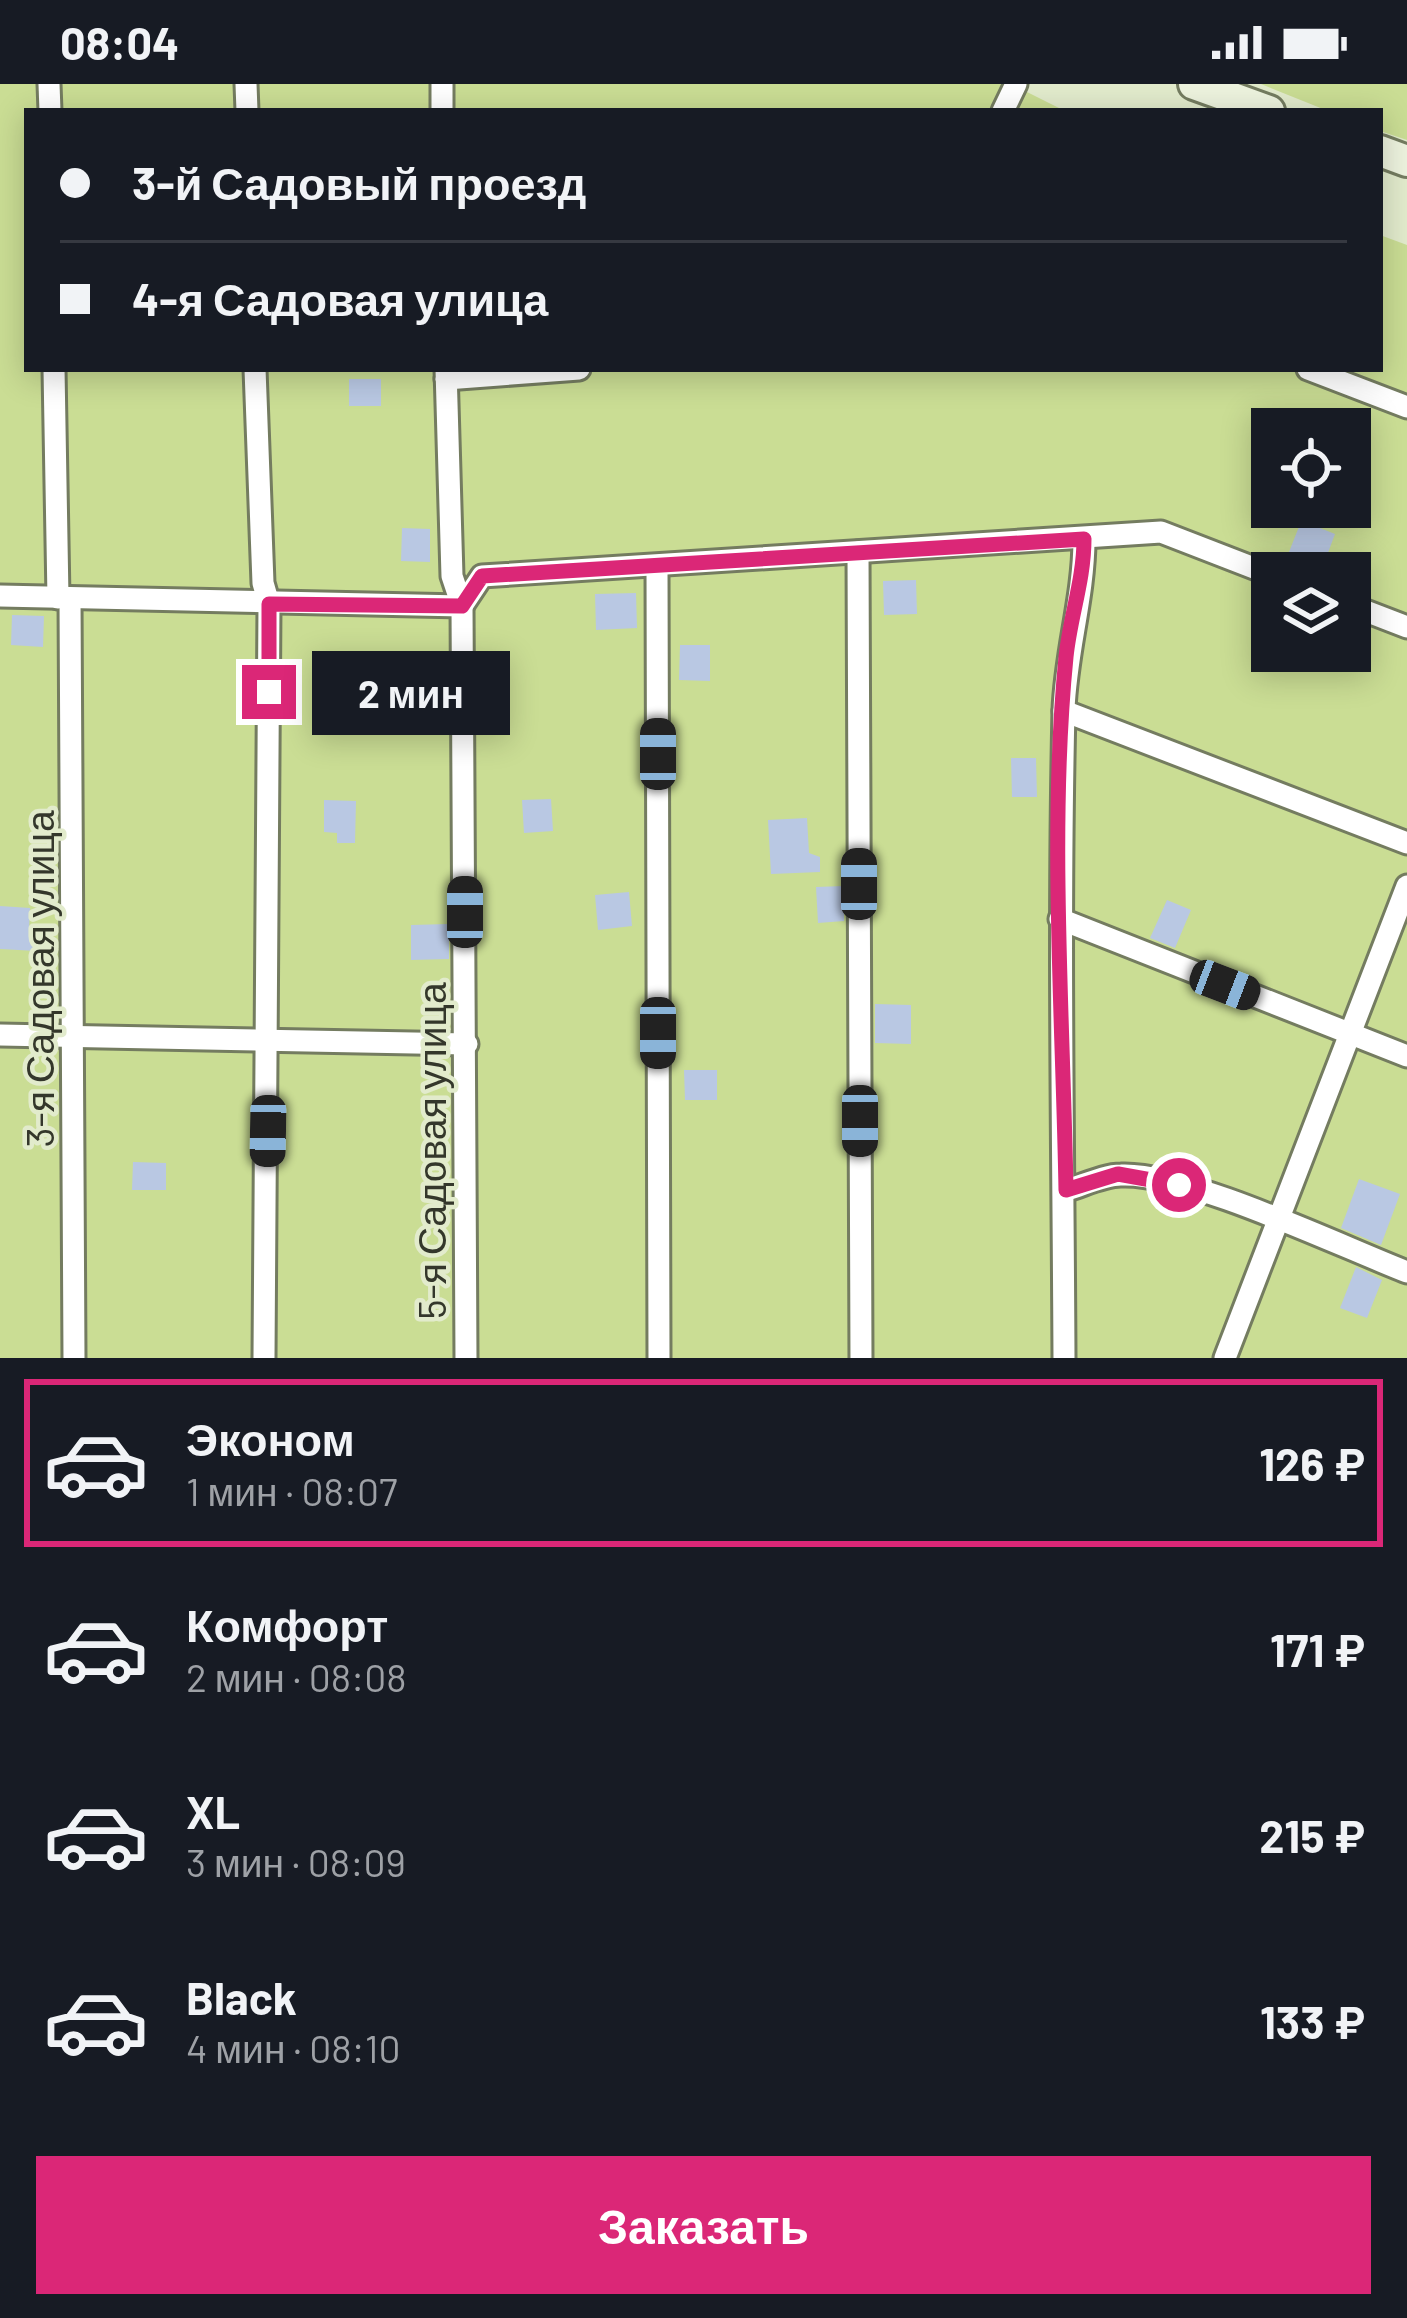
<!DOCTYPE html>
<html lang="ru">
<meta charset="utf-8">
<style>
body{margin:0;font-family:Barlow,sans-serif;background:#242831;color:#f1f3f6;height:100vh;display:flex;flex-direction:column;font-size:45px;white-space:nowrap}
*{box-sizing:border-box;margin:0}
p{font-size:39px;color:#9ea1a6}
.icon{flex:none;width:66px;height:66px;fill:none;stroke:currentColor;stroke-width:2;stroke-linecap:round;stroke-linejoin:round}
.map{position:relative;height:1274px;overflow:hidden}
.details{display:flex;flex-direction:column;background:#171b24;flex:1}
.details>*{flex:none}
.hud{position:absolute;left:24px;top:24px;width:1359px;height:264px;border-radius:0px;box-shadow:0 6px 30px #0003;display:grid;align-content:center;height:264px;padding:0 36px;background:#171b24}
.buttons{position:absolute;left:1251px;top:324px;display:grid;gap:24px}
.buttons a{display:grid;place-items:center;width:120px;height:120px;border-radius:0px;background:#171b24;box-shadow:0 6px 30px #0003;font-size:60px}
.end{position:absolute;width:54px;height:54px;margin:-27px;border:15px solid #db2777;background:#fff;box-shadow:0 0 0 6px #fff}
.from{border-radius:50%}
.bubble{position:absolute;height:84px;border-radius:0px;background:#171b24;box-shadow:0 6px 30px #0003;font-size:39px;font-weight:700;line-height:84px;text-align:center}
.car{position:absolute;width:36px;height:72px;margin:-36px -18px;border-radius:15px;box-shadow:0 0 9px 3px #0007;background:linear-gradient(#222 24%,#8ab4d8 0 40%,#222 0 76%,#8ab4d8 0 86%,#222 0)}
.hud b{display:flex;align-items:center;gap:42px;height:114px;font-size:45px}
.hud b+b{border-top:3px solid #363941}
.hud i{width:30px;height:30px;background:#f1f3f6}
ul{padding:21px 0 0;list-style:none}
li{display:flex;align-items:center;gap:36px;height:168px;margin:0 24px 18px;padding:0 12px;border:6px solid transparent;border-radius:0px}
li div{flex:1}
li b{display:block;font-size:45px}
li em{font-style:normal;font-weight:700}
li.selected{border-color:#db2777}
li>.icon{width:108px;height:108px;stroke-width:1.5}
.primary-button{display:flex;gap:24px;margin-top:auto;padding:24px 36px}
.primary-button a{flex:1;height:138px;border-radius:0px;background:#db2777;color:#fff;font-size:48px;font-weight:700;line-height:138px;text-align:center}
.status{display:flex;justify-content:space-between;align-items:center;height:84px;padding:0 60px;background:#171b24;direction:ltr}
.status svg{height:33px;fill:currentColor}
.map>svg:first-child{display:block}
.green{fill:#cadd94;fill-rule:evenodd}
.building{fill:#b9c8e3}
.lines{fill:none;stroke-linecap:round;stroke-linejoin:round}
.minor-casing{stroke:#747c60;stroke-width:27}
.secondary-casing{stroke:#747c60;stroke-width:36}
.minor{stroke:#fff;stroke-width:21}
.secondary{stroke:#edf3de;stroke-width:30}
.route{stroke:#db2777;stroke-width:15}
.labels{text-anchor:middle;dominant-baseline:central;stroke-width:9;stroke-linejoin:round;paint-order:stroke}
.street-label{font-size:39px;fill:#34372b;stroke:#e2ebcc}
</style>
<div class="status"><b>08:04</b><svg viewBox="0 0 49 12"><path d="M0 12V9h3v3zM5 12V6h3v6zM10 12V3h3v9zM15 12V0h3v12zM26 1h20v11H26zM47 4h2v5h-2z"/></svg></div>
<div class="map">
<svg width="1407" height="1274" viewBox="0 0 1407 1274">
<rect width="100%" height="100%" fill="#e2ebcc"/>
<g class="green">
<path d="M 0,0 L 1011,0 L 1065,27 L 27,27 L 27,285 L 1380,285 L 1380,151 L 1407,161 L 1407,1274 L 0,1274 ZM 1272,345 L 1350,345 L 1350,423 L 1272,423 ZM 1272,489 L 1350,489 L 1350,567 L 1272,567 Z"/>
<path d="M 1261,0 L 1407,0 L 1407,56 L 1380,47 L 1380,27 L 1328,27 Z"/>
</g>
<g class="building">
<rect x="349" y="295" width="32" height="27"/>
<path d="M 1304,430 L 1323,437 L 1320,444 L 1335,450 L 1323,482 L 1289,468 Z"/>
<path d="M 402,444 L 430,445 L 430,478 L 401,477 Z"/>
<path d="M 916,496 L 917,530 L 884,531 L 883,497 Z"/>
<path d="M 636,509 L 637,544 L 596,546 L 595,510 Z"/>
<path d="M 12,531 L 44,532 L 43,563 L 11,561 Z"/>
<path d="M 680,561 L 710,561 L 710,597 L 679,596 Z"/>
<path d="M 1011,674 L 1036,674 L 1037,713 L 1012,713 Z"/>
<path d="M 551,715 L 553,747 L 524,749 L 522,716 Z"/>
<path d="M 324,716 L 356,717 L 355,759 L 337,759 L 337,749 L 324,748 Z"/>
<path d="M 807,734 L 809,769 L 820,773 L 820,788 L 771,790 L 768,736 Z"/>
<path d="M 844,802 L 844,837 L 818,839 L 816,803 Z"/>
<path d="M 629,808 L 632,842 L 598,846 L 595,811 Z"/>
<path d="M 1167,816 L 1191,826 L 1175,864 L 1150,854 Z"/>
<path d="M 0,822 L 30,824 L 29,846 L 38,846 L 37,867 L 0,865 Z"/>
<path d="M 449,840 L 449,875 L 411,876 L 411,841 Z"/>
<path d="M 875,920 L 911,921 L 911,960 L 875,959 Z"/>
<path d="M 684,986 L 717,986 L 717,1016 L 685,1016 Z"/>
<path d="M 133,1078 L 166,1079 L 166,1106 L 132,1106 Z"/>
<path d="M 1359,1095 L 1400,1110 L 1381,1161 L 1341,1144 Z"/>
<path d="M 1356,1183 L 1382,1196 L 1367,1234 L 1340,1224 Z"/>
</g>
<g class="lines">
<g class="minor-casing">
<g id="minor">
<path d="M 49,0 L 50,27"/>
<path d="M 246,0 L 247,27"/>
<path d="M 442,27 L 442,0"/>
<path d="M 1003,27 L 1016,0"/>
<path d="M 54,285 L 58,514"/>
<path d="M 255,285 L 263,499 L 269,520 L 264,1274"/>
<path d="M 446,285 L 452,492 L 462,522 L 466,1274"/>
<path d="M 1308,285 L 1407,323"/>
<path d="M 446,295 L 579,285"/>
<path d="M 858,468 L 861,1274"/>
<path d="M 657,484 L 659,1274"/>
<path d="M 0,512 L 462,522 L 482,492 L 1161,448 L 1272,491"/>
<path d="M 70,515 L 74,1274"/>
<path d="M 1350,521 L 1407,543"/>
<path d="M 1064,627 L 1407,759"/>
<path d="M 1060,835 L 1407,972"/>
<path d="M 0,951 L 467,960"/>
<path d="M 1067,1106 C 1084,1101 1104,1091 1121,1091 C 1186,1088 1340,1162 1407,1188"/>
<path d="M 1064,1274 C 1063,1058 1059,842 1064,626 C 1066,568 1084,513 1084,455"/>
<path d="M 1225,1274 L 1407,802"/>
</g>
</g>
<g class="secondary-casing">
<g id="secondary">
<path d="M 1194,0 L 1269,27"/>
<path d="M 1380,67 L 1407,77"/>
</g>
</g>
<use href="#minor" class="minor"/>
<use href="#secondary" class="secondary"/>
</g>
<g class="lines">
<path class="route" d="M 269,608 L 269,520 L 462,522 L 482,492 L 1084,455 C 1084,496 1070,533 1066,573 C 1049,744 1063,933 1066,1106 L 1118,1090 L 1179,1101"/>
</g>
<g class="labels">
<g class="street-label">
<text transform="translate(38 895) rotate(-90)">3-я Садовая улица</text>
<text transform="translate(430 1067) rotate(-90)">5-я Садовая улица</text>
</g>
</g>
</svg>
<div class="buttons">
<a><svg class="icon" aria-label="locate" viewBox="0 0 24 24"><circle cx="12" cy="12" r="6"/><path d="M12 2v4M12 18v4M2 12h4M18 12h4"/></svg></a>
<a><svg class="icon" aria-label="layers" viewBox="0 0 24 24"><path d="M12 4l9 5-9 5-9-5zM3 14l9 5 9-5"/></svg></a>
</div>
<i class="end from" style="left:1179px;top:1101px"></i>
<i class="end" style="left:269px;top:608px"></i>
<div class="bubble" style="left:312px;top:567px;width:198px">2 мин</div>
<i class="car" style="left:658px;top:670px;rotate:0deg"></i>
<i class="car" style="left:859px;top:800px;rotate:0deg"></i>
<i class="car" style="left:465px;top:828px;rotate:0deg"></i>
<i class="car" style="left:1225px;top:901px;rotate:111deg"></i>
<i class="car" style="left:658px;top:949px;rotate:180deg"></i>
<i class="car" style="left:860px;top:1037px;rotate:180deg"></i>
<i class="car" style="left:268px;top:1047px;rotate:181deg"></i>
<div class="hud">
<b><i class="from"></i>3-й Садовый проезд</b>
<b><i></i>4-я Садовая улица</b>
</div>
</div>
<section class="details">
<ul>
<li class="selected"><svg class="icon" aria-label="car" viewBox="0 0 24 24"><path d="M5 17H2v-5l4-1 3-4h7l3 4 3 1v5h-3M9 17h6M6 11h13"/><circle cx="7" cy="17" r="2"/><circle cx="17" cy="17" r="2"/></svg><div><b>Эконом</b><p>1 мин · 08:07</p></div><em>126 ₽</em></li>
<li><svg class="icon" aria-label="car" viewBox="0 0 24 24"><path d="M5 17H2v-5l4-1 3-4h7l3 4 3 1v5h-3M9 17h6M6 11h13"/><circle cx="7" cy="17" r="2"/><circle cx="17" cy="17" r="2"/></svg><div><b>Комфорт</b><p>2 мин · 08:08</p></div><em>171 ₽</em></li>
<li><svg class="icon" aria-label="car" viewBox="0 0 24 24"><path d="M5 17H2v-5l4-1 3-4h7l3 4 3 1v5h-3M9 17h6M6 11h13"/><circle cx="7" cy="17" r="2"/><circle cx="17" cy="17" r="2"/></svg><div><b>XL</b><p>3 мин · 08:09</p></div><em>215 ₽</em></li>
<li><svg class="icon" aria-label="car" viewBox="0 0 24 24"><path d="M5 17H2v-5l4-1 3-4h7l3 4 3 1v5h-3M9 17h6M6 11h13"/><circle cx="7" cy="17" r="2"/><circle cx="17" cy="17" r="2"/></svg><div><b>Black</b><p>4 мин · 08:10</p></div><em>133 ₽</em></li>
</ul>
<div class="primary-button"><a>Заказать</a></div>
</section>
